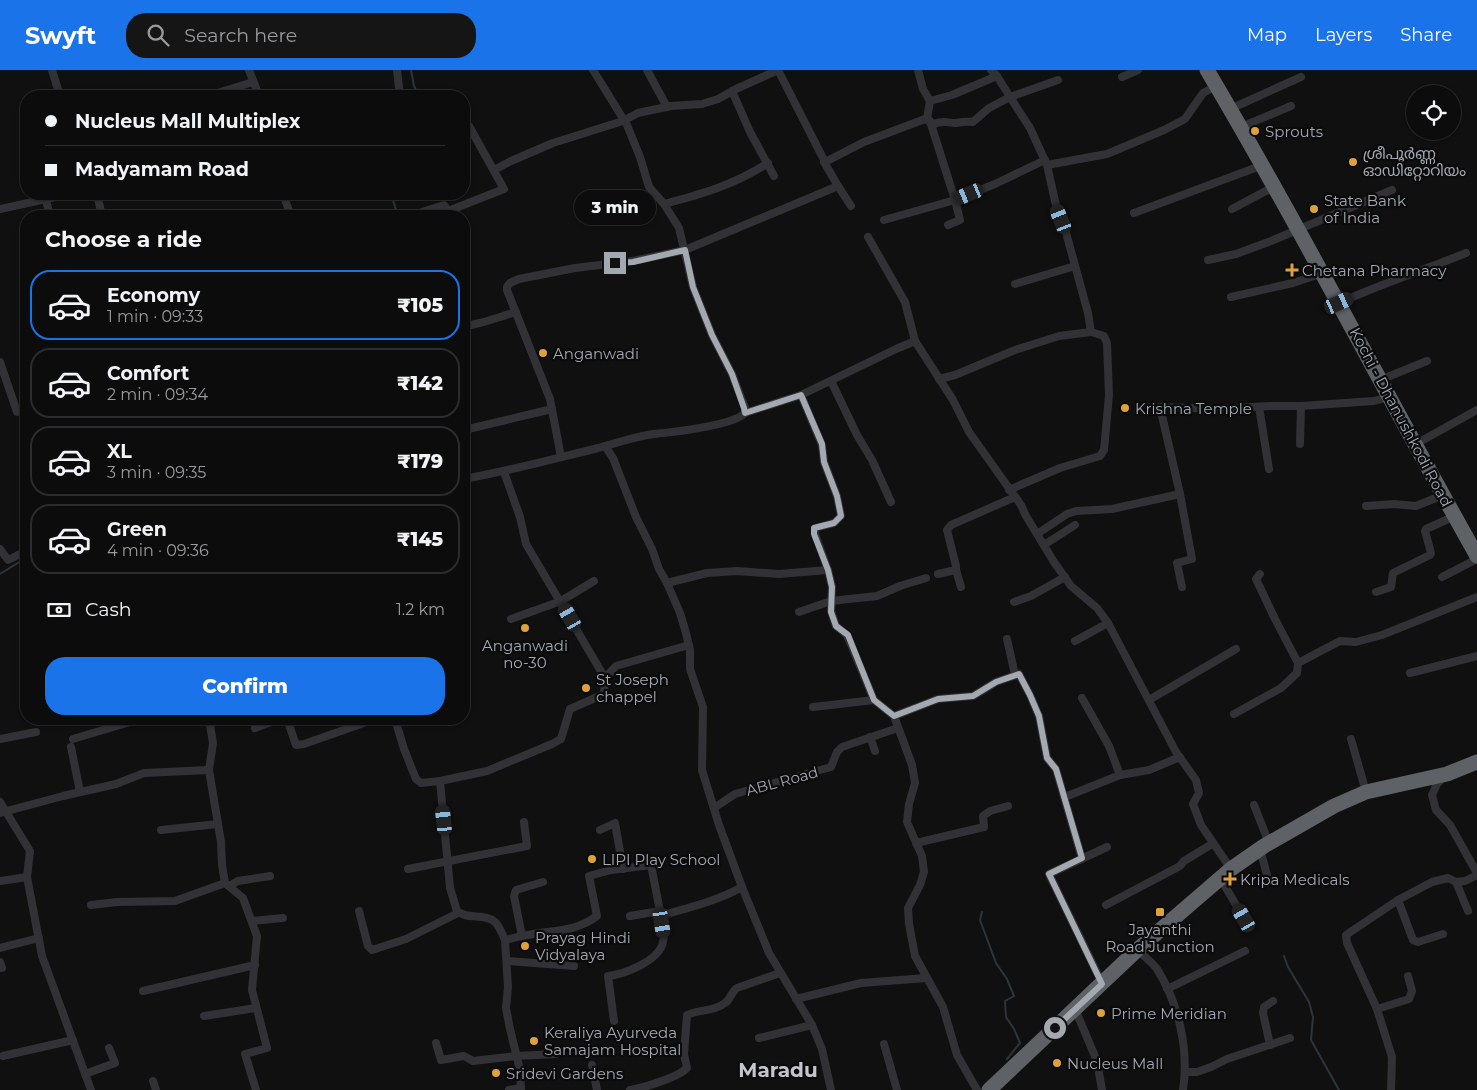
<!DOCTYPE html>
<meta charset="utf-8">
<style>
body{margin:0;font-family:Montserrat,"Noto Sans Malayalam",sans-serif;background:#151516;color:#f1f3f6;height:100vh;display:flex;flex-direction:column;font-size:19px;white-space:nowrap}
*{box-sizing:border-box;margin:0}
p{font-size:16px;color:#9a9b9d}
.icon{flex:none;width:28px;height:28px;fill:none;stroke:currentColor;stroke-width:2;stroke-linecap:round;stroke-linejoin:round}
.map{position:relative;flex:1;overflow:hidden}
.panel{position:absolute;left:20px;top:140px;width:450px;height:515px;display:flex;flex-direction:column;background:#0c0c0d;border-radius:20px;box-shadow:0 1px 4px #0004,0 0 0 1px #2c2c2e}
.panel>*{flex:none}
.hud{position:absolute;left:20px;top:20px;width:450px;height:110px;border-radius:20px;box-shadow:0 1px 4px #0004,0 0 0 1px #2c2c2e;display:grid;align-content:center;height:110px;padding:0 25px;background:#0c0c0d}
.controls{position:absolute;left:1406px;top:15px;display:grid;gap:10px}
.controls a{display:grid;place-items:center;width:55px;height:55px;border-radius:50%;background:#0c0c0d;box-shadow:0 1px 4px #0004,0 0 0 1px #2c2c2e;font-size:25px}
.end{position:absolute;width:22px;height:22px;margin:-11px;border:6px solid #a3a8b1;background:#111;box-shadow:0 0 0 2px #111}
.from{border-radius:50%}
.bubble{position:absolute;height:35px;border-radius:18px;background:#0c0c0d;box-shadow:0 1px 4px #0004,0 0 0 1px #2c2c2e;font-size:16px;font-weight:800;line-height:35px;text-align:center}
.car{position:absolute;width:15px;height:30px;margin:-15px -8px;border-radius:6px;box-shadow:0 0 4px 1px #0007;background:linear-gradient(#222 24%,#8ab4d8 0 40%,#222 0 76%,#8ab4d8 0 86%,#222 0)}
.hud b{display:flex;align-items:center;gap:18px;height:48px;font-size:19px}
.hud b+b{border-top:1px solid #2c2c2e}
.hud i{width:12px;height:12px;background:#f1f3f6}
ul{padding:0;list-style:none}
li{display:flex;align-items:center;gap:15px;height:70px;margin:0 10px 8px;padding:0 15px;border:2px solid #2c2c2e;border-radius:20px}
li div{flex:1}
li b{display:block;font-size:19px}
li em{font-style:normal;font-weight:800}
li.current{border-color:#1a73e8}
li>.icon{width:45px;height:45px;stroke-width:1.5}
h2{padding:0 25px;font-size:22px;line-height:60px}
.pay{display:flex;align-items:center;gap:12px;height:55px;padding:0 25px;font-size:19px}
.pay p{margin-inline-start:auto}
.button{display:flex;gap:10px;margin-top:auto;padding:10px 25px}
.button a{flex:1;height:58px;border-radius:20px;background:#1a73e8;color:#fff;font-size:20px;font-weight:800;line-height:58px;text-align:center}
header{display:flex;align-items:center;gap:30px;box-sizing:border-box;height:70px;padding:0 25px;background:#1a73e8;color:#fff}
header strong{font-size:24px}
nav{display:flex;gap:28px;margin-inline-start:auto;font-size:18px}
.search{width:350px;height:45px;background:#151516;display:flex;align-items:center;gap:12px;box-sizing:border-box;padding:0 18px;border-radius:20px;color:#9a9b9d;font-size:19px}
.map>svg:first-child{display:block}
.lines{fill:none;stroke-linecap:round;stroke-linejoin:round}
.stream{stroke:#2d353a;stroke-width:2}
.street{stroke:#323236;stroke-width:8}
.highway{stroke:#5e6166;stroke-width:15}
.route{stroke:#a3a8b1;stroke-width:6}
.poi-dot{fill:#dea23c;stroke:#0b0b0c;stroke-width:2}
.labels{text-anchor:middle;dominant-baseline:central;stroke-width:4.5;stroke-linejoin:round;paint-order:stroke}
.poi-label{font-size:15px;fill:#a3a8b1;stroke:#0b0b0c;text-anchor:start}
.street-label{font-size:15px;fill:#a3a8b1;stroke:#0b0b0c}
.district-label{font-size:20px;font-weight:bold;fill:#c3c6cd;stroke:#0b0b0c}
</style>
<header>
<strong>Swyft</strong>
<div class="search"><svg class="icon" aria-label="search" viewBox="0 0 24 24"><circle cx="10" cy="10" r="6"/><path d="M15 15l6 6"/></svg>Search here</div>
<nav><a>Map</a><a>Layers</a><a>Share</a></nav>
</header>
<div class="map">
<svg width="1477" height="1020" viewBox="0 0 1477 1020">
<rect width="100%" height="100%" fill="#101011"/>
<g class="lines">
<g class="stream">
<path d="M 411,0 L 414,16 L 419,26"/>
<path d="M 391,124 L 398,146"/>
<path d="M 0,504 L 26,488"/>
<path d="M 982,842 L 980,850 L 996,893 L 1007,909 L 1014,926 L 1005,931 L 1006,947 L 1014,959 L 1020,973 L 1007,989"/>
<path d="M 1284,886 L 1288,897 L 1309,932 L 1313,947 L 1311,970 L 1339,1020"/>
</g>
<g class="street">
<path d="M 52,0 L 60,26"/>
<path d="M 249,0 L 259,26"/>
<path d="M 397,0 L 400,26"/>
<path d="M 647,0 L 667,37"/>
<path d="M 778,0 L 825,92 L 864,72 L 925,49 L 934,54 C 944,50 947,53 956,53 C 962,52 967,51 973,52 L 989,38 L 1010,27 L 997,6 L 991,0"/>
<path d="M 918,0 L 923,19 L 930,31"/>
<path d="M 1122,7 L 1138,0"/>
<path d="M 732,21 L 750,62 L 774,106"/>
<path d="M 208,26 L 253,12"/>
<path d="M 1230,39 L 1301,7"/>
<path d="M 927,49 L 930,31 L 952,25 L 997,6"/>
<path d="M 930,51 L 955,130 L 960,150 L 948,155"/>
<path d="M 1241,57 L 1291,36"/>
<path d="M 1047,95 L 1030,58 L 1010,27 L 1058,10"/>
<path d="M 494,100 L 511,91 L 553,73 L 623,51 L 638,43 L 671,36 L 702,34 L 718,29 L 736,19 L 778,0"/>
<path d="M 838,116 L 851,136"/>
<path d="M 97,124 L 102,146"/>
<path d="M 283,124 L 291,146"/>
<path d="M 45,126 L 50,146"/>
<path d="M 664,134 C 702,124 734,115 768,93"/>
<path d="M 0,139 L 69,124"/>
<path d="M 1232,139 L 1275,116"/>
<path d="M 1134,143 L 1263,95"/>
<path d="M 410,146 L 444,135 L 448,141 L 504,119 L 469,56 L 464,55"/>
<path d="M 884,150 L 955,130 L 995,114 L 1045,90"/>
<path d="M 868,167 L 905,232 L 915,271"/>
<path d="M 1208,190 L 1236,184 L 1271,171 L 1392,120"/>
<path d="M 1015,214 L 1075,196"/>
<path d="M 1231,227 L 1293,213 L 1323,203"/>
<path d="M 1339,233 C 1381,214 1424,200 1466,183"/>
<path d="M 464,256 C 483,254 498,247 516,242"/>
<path d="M 0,292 L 17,342"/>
<path d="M 939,309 L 955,305 L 1015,280 L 1059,266 L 1091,262 L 1088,243 L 1065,159 L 1057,140 L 1047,95 L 1107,84 L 1164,60 L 1185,49 L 1203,23 L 1216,16"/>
<path d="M 1380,310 L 1427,291"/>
<path d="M 831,311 L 857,365 L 872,390 L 891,432"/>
<path d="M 801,325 L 822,375 L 824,392 L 837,426 L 841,446 L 834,453 L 815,458 L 815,464 L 828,500 L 832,517 L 831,541 L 836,556 L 847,565 L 874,630 L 894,646 L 912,695 L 915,713 L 909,734 L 907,752 L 922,786 L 924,802 L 920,815 L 908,838 L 909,854 L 915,886 L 943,937 L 957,985 L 977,1020"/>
<path d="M 1259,337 L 1269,399"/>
<path d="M 745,343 L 801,325 L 896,279 L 915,271 L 953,330 L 969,362 L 1021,435 L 1026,446 L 1054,492 L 1071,516 L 1097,538 L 1108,553 L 1176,682 L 1196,710 L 1199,723 L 1193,734 L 1201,755 L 1231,799"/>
<path d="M 464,360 L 552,339"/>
<path d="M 1300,374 L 1301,336"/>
<path d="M 1414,375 L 1477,340"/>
<path d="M 561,387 L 550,329 L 507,220 L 507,217 L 510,213 L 519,209 L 575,198 L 633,191 L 685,180 L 838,116 L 824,92"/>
<path d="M 504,402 L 520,447 L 526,474 L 605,608"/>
<path d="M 464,409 C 509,401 553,389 598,378 C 620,372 642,364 664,363 C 681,361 734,355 745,343 L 745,338 L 732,304 L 712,265 L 693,217 L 679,158 L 664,134 L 649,117 L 640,87 L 627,55 L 593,0"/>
<path d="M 1009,420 L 1060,398 L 1100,386 L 1104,380 L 1109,325 L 1107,273 L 1104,266 L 1091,262"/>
<path d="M 1180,424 L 1192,489 L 1177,493 L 1182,517"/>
<path d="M 1366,436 L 1394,434 L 1416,436 L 1443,425"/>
<path d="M 1037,464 L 1067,444 L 1076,441 L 1112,439 L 1180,424 L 1160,337 L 1219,339 L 1269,336 L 1301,336 L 1374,331 L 1389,327"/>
<path d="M 1044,475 L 1075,455"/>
<path d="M 0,479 L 8,490 L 26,481"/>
<path d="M 956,500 L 961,517"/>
<path d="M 938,504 L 956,500 L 956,496 L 947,460 L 951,455 L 1015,427"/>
<path d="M 1260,504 L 1256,509 L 1275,549 L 1298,593"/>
<path d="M 1442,507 L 1477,489"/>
<path d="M 667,513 L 707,503 L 737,501 L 779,504 L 828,500"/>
<path d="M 1376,522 L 1391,517 L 1393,503 L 1430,485 L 1431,483 L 1425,461 L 1426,459 L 1455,446"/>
<path d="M 1014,532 L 1031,526 L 1065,507"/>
<path d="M 799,542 L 831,531 L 877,526 L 900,516 L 926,508"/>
<path d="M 511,549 L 561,531 L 594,511"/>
<path d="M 1007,569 L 1015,605"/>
<path d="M 1075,571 L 1108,553"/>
<path d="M 1410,603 L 1477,586"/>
<path d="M 1082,628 L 1109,676 L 1120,705 L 1149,700 L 1180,687"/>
<path d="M 1149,630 L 1236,579"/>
<path d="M 813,637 L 874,630"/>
<path d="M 1234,644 L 1281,618 L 1297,603 L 1298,593 L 1340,571 L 1356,572 L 1382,565 L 1477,527"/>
<path d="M 894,646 L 938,629 L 973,626 L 996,612 L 1019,604 L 1030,625 L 1039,646 L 1047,688 L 1056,699 L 1082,789"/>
<path d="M 209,649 L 213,673 L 209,700 L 221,772 L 222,795 L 225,813 L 243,828 L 257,866 L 252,920 L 267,978 L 245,984 L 256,1020"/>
<path d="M 287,649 L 296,675 L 304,674 L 375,649"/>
<path d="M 395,649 L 404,679 L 416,709 L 421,713 L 440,711 L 487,701 L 552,674 L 561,669 L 570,639 L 604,624 L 605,608 L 616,596 L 689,575"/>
<path d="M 255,658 L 279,649"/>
<path d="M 870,667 L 875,681"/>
<path d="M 0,669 L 36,662"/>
<path d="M 73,669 L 140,649"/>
<path d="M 1351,669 L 1366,722"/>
<path d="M 71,677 L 80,722"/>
<path d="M 1444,707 L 1437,714 L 1432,725 L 1436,740 L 1450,755 L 1477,803"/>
<path d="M 440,711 L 450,818 L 457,841 C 467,850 485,843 495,852 C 500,857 502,864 505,870"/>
<path d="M 1065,727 L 1120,705"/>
<path d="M 0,732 L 30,781 L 27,807 L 42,886 L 91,1020"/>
<path d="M 1254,735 L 1269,773"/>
<path d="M 714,738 L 735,724 L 831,697 L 837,682 L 842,677 L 898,658"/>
<path d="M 0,743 L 63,726 L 116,714 L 144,703 L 209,700"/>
<path d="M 161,760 L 218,754"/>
<path d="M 600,760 L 615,753 L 623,799"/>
<path d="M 916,773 L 984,757 L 983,746 L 990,741 L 1008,736"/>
<path d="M 1260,779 L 1267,805"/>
<path d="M 408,799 L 527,776 L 524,752"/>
<path d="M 1220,808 L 1244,848"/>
<path d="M 0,811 L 27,807"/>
<path d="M 1456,812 L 1468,841"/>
<path d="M 229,816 L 238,811 L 270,806"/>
<path d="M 742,817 L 769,883 L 812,955 L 822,979 L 831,1020"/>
<path d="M 1398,830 L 1413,870 L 1418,872 L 1443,864"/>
<path d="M 91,835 L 117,832 L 175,831 L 225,813"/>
<path d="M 1106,835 L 1180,796 L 1184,791 L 1212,774"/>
<path d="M 359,841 L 368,876 L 372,880 L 406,869 L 458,843"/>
<path d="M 252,851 L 283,848"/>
<path d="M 522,866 L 514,826 L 516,820 L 543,812"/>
<path d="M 0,878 L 39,868"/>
<path d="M 1137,880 C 1144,886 1152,892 1157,899 C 1179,934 1189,980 1183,1020"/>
<path d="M 507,891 L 574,896"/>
<path d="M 0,892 L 2,898"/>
<path d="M 1102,913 L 1049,804 L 1107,777"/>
<path d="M 1167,919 L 1245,881"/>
<path d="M 143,921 L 255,895"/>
<path d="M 796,929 L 861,913 L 926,908"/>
<path d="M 1075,939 L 1097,991 L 1102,1020"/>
<path d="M 1377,939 L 1409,929 L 1412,921 L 1408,906"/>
<path d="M 204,946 L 256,938"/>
<path d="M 614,951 L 608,906 C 625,904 659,891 663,872 C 665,862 662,851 660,841 L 630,846"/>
<path d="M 759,968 L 812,955"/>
<path d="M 436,973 L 441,990 L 464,986 L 473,991 L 517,986 L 556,984"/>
<path d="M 884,974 L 897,1020"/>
<path d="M 1270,975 L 1263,943 L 1264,937 L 1273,931"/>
<path d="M 3,986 L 73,970"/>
<path d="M 592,995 L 597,1020"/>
<path d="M 1185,1002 L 1197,1002 L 1211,997 L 1227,989 L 1290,968"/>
<path d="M 85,1004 L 115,993 L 109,978"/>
<path d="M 153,1011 L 156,1020"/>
<path d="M 509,1020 L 521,1018"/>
<path d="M 521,1020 L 520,1000 L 510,959 L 506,938 L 508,917 L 505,870 C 513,868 521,866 528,865 C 553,860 576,862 597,846 L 589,806 L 611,800 L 651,795 L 660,841 L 667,844 C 692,837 719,830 742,817 L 719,755 L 702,700 L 703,637 L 690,599 L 690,580 L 686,563 L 680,543 L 667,513 L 659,499 L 652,479 L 636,447 L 613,388 L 605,376"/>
<path d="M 630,1020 C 643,1018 679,1007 687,998 L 684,984 L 687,945 C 699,939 714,942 725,933 C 731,929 731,922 737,918 L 780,903"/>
<path d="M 1391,1020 L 1392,987 L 1377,939 L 1347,873 L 1346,865 L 1398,830 L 1432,812 L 1448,808 L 1456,812 L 1465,811 L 1477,805"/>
</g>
<g class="highway">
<path d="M 1207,0 C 1302,160 1386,325 1477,486"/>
<path d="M 989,1020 L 1137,880 L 1231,799 L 1264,776 L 1334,736 L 1366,722 L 1447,704 L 1477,692"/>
</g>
</g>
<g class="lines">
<path class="route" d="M 615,193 L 633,192 L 685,180 L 693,217 L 712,265 L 732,304 L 744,338 L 745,343 L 801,325 L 822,374 L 824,392 L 837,426 L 841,446 L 834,453 L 814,458 L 814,464 L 828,500 L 832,517 L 831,542 L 836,556 L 848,565 L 874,630 L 894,646 L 938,629 L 973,626 L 996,612 L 1019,604 L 1030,625 L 1039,646 L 1047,688 L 1056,699 L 1082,788 L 1049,804 L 1102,914 L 1055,958"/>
</g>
<g class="poi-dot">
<circle cx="1255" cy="61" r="5"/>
<circle cx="1353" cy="92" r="5"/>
<circle cx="1314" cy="139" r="5"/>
<path d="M1289.5 192.5h5v5h5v5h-5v5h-5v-5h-5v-5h5z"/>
<circle cx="543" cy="283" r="5"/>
<circle cx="1125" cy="338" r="5"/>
<circle cx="525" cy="558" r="5"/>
<circle cx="586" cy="618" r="5"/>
<circle cx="592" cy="789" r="5"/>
<path d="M1227.5 801.5h5v5h5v5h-5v5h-5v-5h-5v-5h5z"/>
<rect x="1155" y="837" width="10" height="10" rx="2.5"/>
<circle cx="525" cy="876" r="5"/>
<circle cx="1101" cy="943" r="5"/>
<circle cx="534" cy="971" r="5"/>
<circle cx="1057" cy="993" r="5"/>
<circle cx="496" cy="1003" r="5"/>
</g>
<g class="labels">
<g class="poi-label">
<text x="1265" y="61">Sprouts</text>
<text x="1363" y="83">ശ്രീപൂർണ്ണ<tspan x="1363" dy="17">ഓഡിറ്റോറിയം</tspan></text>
<text x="1324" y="130">State Bank<tspan x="1324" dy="17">of India</tspan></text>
<text x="1302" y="200">Chetana Pharmacy</text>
<text x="553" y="283">Anganwadi</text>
<text x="1135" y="338">Krishna Temple</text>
<text x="525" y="575" text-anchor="middle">Anganwadi<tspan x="525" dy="17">no-30</tspan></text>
<text x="596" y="609">St Joseph<tspan x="596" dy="17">chappel</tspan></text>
<text x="602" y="789">LIPI Play School</text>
<text x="1240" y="809">Kripa Medicals</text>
<text x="1160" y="859" text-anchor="middle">Jayanthi<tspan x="1160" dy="17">Road Junction</tspan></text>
<text x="535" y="867">Prayag Hindi<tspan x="535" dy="17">Vidyalaya</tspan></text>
<text x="1111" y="943">Prime Meridian</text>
<text x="544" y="962">Keraliya Ayurveda<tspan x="544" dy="17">Samajam Hospital</tspan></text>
<text x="1067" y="993">Nucleus Mall</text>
<text x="506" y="1003">Sridevi Gardens</text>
</g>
<g class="street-label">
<text transform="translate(1401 347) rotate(62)">Kochi - Dhanushkodi Road</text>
<text transform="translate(782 711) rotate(-15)">ABL Road</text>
</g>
<g class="district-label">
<text x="778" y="1000">Maradu</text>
</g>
</g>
</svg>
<div class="controls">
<a><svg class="icon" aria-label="locate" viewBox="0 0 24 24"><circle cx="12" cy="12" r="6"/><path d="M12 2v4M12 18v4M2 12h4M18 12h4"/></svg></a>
</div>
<i class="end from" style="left:1055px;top:958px"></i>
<i class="end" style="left:615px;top:193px"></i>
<div class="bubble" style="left:574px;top:120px;width:82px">3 min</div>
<i class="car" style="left:969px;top:124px;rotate:248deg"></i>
<i class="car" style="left:1061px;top:149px;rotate:338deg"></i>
<i class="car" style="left:1339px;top:233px;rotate:66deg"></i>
<i class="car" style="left:570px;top:547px;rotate:330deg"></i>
<i class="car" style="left:444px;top:750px;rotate:354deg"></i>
<i class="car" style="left:1244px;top:848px;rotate:330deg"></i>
<i class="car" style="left:662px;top:853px;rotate:171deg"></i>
<div class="hud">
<b><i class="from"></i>Nucleus Mall Multiplex</b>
<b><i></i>Madyamam Road</b>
</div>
<section class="panel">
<h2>Choose a ride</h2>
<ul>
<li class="current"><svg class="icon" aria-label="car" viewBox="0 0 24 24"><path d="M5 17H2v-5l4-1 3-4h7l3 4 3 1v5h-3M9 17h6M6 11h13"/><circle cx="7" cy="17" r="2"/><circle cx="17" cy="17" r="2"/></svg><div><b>Economy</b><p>1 min · 09:33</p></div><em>₹105</em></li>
<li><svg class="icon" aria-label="car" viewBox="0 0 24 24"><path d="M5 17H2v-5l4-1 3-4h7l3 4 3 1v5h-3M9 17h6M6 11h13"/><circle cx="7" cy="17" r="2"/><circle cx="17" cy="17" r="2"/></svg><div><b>Comfort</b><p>2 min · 09:34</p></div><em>₹142</em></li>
<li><svg class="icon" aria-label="car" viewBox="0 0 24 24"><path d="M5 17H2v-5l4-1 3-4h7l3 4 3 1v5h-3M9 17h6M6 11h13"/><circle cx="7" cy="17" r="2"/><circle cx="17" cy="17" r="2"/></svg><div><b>XL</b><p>3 min · 09:35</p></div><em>₹179</em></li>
<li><svg class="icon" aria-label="car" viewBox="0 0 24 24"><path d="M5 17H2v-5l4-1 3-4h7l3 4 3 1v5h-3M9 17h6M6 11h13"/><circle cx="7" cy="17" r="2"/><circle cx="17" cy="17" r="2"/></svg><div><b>Green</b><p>4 min · 09:36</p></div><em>₹145</em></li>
</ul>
<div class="pay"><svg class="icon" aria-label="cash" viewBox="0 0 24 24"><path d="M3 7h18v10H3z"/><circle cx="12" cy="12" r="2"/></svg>Cash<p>1.2 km</p></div>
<div class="button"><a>Confirm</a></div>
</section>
</div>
